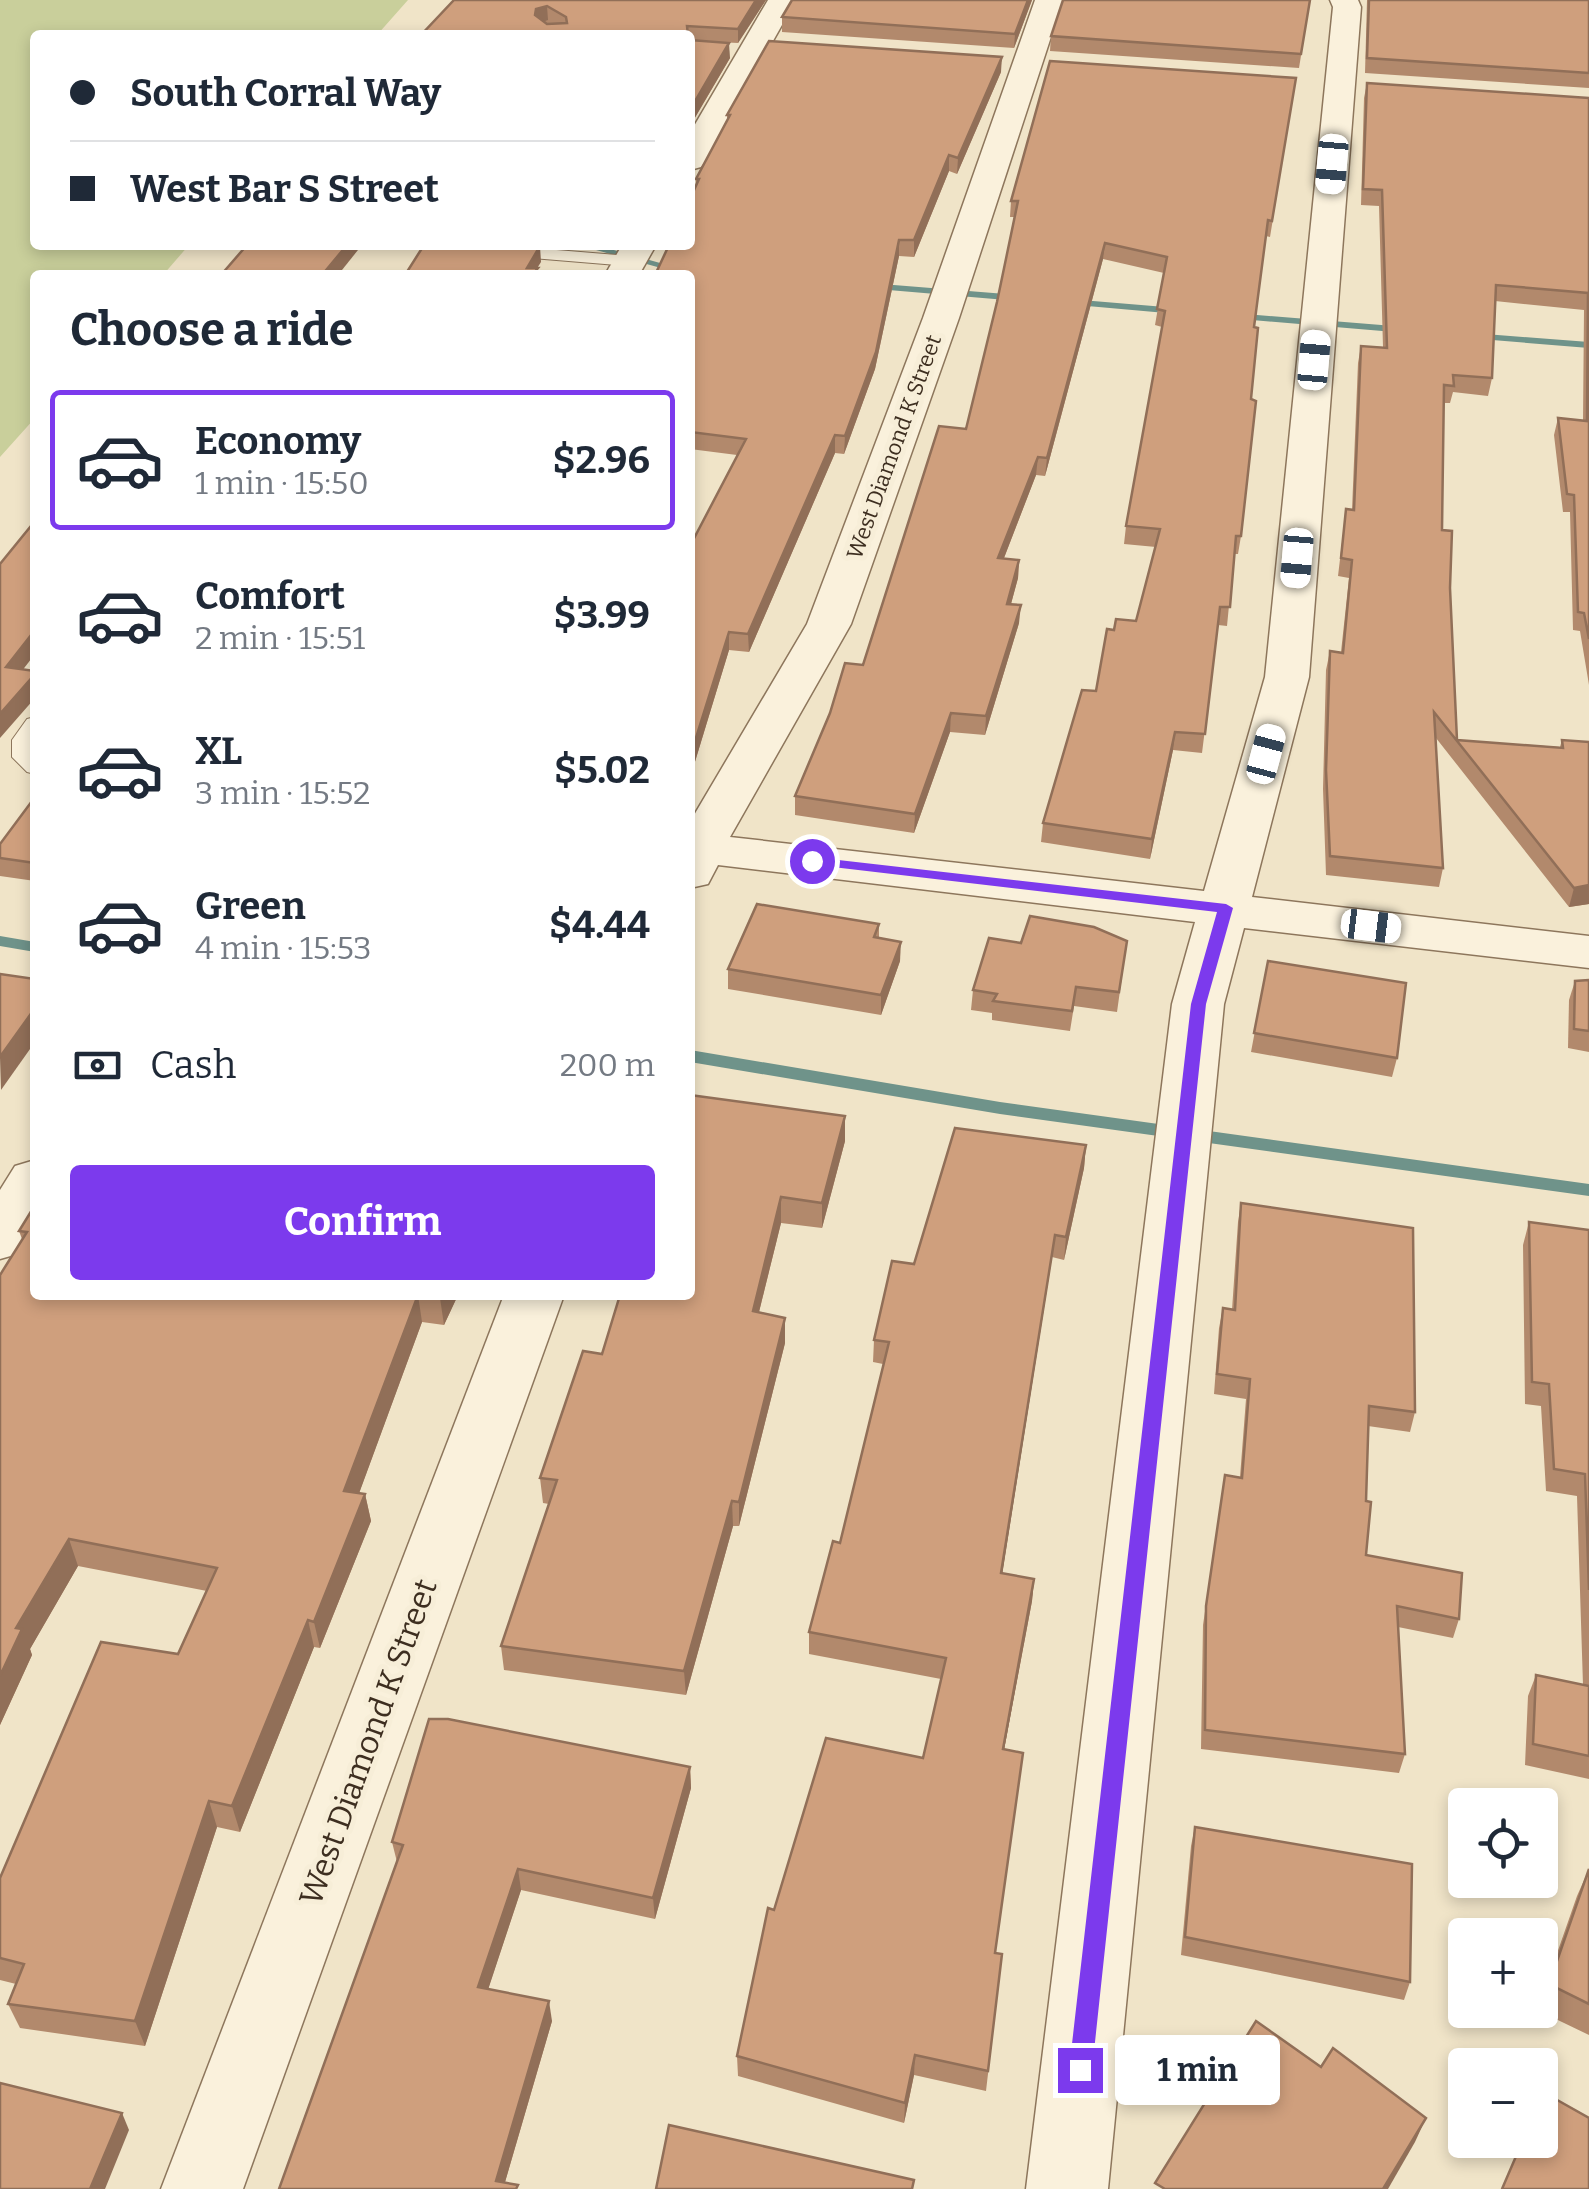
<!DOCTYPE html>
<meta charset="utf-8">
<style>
body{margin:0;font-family:Bitter,serif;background:#f6f6f7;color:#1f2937;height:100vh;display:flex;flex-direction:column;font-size:38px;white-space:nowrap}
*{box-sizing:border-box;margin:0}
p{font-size:32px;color:#747a83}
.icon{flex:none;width:55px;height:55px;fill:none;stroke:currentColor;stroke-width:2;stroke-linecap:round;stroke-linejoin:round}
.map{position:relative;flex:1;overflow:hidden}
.panel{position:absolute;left:30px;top:270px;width:665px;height:1030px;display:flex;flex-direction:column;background:#fff;border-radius:10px;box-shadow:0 5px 15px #0003}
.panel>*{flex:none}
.top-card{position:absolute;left:30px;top:30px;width:665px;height:220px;border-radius:10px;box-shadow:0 5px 15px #0003;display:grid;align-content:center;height:220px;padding:0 40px;background:#fff}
.tools{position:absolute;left:1448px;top:1788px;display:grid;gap:20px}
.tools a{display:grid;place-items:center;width:110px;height:110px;border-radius:10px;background:#fff;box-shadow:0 5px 15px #0003;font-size:50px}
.end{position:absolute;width:45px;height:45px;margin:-22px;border:12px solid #7c3aed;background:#fff;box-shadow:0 0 0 5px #fff}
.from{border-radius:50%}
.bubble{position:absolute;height:70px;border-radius:10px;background:#fff;box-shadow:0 5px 15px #0003;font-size:32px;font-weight:700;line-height:70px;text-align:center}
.car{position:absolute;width:30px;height:60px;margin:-30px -15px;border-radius:12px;box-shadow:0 0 8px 2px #0007;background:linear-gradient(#fff 24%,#345 0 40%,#fff 0 76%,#345 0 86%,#fff 0)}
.top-card b{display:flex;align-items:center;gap:35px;height:95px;font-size:38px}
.top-card b+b{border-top:2px solid #e0e1e3}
.top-card i{width:25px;height:25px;background:#1f2937}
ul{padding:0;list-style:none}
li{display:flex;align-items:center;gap:30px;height:140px;margin:0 20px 15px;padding:0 20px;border:5px solid transparent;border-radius:10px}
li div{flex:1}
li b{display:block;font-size:38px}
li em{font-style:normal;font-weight:700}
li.selected{border-color:#7c3aed}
li>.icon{width:90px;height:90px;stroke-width:1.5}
h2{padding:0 40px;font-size:45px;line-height:120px}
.pay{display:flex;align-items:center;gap:25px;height:110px;padding:0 40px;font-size:38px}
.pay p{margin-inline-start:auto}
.action{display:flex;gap:20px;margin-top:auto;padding:20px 40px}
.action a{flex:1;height:115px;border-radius:10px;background:#7c3aed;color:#fff;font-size:40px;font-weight:700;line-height:115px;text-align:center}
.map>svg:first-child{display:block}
.green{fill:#c9cf9b}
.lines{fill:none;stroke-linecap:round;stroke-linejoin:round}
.stream{fill:#6f938a;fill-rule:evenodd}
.service-casing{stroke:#8d765c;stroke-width:2}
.minor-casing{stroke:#8d765c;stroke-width:3}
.service{fill:#faf1dc;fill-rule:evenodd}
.minor{fill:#faf1dc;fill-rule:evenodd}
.wall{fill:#b2896c}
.shaded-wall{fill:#916f58}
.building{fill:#cf9f7d;stroke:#916f58;stroke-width:2.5;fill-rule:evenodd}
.route{fill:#7c3aed}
.labels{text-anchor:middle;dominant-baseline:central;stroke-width:10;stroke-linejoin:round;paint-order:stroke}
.far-street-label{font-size:22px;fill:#3d2e20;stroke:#f7eed8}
.near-street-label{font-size:32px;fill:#3d2e20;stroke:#f7eed8}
</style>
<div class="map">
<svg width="1589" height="2189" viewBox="0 0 1589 2189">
<rect width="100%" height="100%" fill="#f0e4c8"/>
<path class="green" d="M 0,0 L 408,0 L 377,35 L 35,35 L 35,245 L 189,245 L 163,275 L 35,275 L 35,418 L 0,457 Z"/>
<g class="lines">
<g class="stream">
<path d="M 578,245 L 596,245 L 685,270 L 679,273 Z"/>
<path d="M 869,283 L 1018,295 L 1024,298 L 1018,301 L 865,288 L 863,286 Z"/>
<path d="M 1069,299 L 1177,308 L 1183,311 L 1177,314 L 1065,304 L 1065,300 Z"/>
<path d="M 1233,313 L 1406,327 L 1412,330 L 1406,333 L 1229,318 L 1227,316 Z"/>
<path d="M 1472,333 L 1589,342 L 1589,348 L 1468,338 L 1468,334 Z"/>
<path d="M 0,936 L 35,942 L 35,952 L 0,946 Z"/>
<path d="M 690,1050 L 1000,1102 L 1589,1184 L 1589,1196 L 1000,1114 L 690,1062 Z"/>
</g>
<g class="service-casing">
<g id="service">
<path d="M 426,245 L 497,245 L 629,256 L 638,261 L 629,266 L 435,250 Z"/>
<path d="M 35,717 L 35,774 L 27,772 L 12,757 L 12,740 L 27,719 Z"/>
</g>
</g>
<g class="minor-casing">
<g id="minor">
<path d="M 768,0 L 796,0 L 706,160 L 701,167 L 690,170 L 690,133 Z"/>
<path d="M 1035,0 L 1063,0 L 959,318 L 851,624 L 730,837 L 1204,891 L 1265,677 L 1333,7 L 1330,0 L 1358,0 L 1361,7 L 1309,677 L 1252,897 L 1589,936 L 1589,968 L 1244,928 L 1224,1004 L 1108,2189 L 1026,2189 L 1172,1004 L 1195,922 L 718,865 L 708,884 L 690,888 L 690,822 L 807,624 L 923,318 Z"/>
<path d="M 622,245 L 656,245 L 639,275 L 605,275 Z"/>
<path d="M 35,1160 L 35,1229 L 21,1253 L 0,1259 L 0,1190 L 15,1166 Z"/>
<path d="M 504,1295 L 564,1295 L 243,2189 L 161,2189 Z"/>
</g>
</g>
<use href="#service" class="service"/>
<use href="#minor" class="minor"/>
</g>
<g class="wall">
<path d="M 454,0 L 766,0 L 738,43 L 698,41 L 730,58 L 690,126 L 690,35 L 421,35 Z"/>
<path d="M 1032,0 L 1014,48 L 782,32 L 782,17 Z"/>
<path d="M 1310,0 L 1299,68 L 1050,51 L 1051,36 Z"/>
<path d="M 1367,0 L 1589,0 L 1589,88 L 1365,73 Z"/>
<path d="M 1001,72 L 957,174 L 949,171 L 914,257 L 899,256 L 875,369 L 844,454 L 835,453 L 749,652 L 729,650 L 690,778 L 737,455 L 690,449 L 690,275 L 696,179 L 727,121 L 727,115 Z"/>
<path d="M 1296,78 L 1270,237 L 1266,236 L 1254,327 L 1251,399 L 1241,536 L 1238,554 L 1234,554 L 1227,626 L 1218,625 L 1202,753 L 1173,750 L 1150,859 L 1041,842 L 1043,823 L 1096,691 L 1114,630 L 1136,621 L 1156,547 L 1124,544 L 1126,526 L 1162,327 L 1155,325 L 1164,273 L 1103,259 L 1045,476 L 1036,475 L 1004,558 L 1019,560 L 1018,578 L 1011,604 L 1019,623 L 985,735 L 950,732 L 914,833 L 795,815 L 795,796 L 863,665 L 966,429 L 997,302 L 1014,217 L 1010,217 L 1011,201 Z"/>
<path d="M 1367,83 L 1589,98 L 1589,685 L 1580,631 L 1573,630 L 1570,512 L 1563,512 L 1554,435 L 1558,418 L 1583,421 L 1584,310 L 1495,301 L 1492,378 L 1488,396 L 1453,392 L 1450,403 L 1444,403 L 1442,530 L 1450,588 L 1457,740 L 1560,747 L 1562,740 L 1589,743 L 1589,904 L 1569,907 L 1436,738 L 1443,868 L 1439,887 L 1326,875 L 1323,789 L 1326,670 L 1330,651 L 1341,652 L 1349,578 L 1338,576 L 1346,509 L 1352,510 L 1358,363 L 1361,346 L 1383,347 L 1379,206 L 1361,205 L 1364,98 Z"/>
<path d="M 35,797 L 35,881 L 0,876 L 0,844 Z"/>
<path d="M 879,924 L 879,938 L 900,961 L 881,1015 L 728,989 L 728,969 Z"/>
<path d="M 1127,941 L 1117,1012 L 1074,1006 L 1070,1031 L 992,1020 L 992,1013 L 971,1010 L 973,990 L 1021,943 Z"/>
<path d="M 1268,961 L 1397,1058 L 1392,1077 L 1251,1052 Z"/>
<path d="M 1589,980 L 1589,1052 L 1568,1048 L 1569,1000 L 1575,981 Z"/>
<path d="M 690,1095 L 845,1141 L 822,1228 L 781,1223 L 759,1312 L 785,1318 L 785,1343 L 739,1526 L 733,1526 L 686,1695 L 504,1670 L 501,1646 L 549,1504 L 543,1503 L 540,1478 L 602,1354 Z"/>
<path d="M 1086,1145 L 1084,1168 L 1064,1260 L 1052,1257 L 1002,1573 L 1034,1579 L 1032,1601 L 1004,1750 L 995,1953 L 1002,1954 L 986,2091 L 914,2075 L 904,2123 L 738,2076 L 737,2056 L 774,1910 L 923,1758 L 941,1679 L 809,1654 L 809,1632 L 840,1543 L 883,1364 L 873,1362 L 874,1340 L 914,1264 Z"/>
<path d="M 1241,1203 L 1415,1412 L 1410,1432 L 1368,1426 L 1366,1555 L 1459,1619 L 1453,1638 L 1398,1627 L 1405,1754 L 1399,1773 L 1201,1749 L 1203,1625 L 1225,1475 L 1240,1477 L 1246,1399 L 1214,1394 L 1219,1328 L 1223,1308 L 1232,1310 L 1238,1222 Z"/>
<path d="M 1529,1222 L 1589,1230 L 1589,1779 L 1525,1765 L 1528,1696 L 1536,1675 L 1583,1685 L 1577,1496 L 1546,1491 L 1541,1406 L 1525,1404 L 1523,1245 Z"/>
<path d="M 19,1231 L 458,1295 L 444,1325 L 422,1322 L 359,1493 L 365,1494 L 371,1521 L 320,1648 L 314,1647 L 240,1832 L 217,1827 L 145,2046 L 20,2028 L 8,2004 L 16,1984 L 0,1980 L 0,1878 L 178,1654 L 207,1591 L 78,1566 L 30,1649 L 32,1655 L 0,1725 L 22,1239 Z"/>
<path d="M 690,1767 L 691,1788 L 655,1919 L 521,1890 L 488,1989 L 552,2021 L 505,2182 L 279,2189 L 397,1862 L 392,1842 Z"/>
<path d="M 1195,1827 L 1410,1982 L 1404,2000 L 1181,1955 L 1191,1846 Z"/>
<path d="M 1589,1869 L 1589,2035 L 1537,2010 L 1540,2010 L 1540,2002 L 1577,1896 Z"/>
</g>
<g class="shaded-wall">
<path d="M 756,0 L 766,0 L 738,43 L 738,29 Z"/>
<path d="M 1028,0 L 1032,0 L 1014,48 L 1015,34 Z"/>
<path d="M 547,6 L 548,20 L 537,24 L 536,30 L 536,9 Z"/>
<path d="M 729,43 L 730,58 L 690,126 L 690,110 Z"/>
<path d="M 1002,57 L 1001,72 L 957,174 L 958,158 Z"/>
<path d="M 949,155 L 949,171 L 914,257 L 914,240 Z"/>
<path d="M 899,240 L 899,256 L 875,369 L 844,454 L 845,436 Z"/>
<path d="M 1105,243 L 1103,259 L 1045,476 L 1047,458 Z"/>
<path d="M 347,245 L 362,245 L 338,275 L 322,275 Z"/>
<path d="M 540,246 L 541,262 L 536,270 L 538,268 L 538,275 L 528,275 L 527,268 Z"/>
<path d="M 835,435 L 835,453 L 749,652 L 748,634 Z"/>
<path d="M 1038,457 L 1036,475 L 997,576 L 998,558 Z"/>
<path d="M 1019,560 L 1018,578 L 1006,622 L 1007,604 Z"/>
<path d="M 1021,605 L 1019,623 L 985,735 L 986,716 Z"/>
<path d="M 35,630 L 35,654 L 11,685 L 6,667 Z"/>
<path d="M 729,632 L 729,650 L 690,778 L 690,757 Z"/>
<path d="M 35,674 L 35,698 L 0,738 L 0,714 Z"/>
<path d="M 951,713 L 950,732 L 914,833 L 915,814 Z"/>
<path d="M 1175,732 L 1173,750 L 1150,859 L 1152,839 Z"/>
<path d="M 1589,885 L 1589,904 L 1569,907 L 1574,888 Z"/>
<path d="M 901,942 L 900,961 L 881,1015 L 881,995 Z"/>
<path d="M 35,1008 L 35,1042 L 1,1090 L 0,1057 Z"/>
<path d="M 845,1116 L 845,1141 L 822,1228 L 822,1203 Z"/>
<path d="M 1086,1145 L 1084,1168 L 1064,1260 L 1066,1237 Z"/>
<path d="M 781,1197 L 781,1223 L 753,1336 L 753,1311 Z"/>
<path d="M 1055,1235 L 1052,1257 L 999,1595 L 1001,1573 Z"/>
<path d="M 418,1295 L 422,1322 L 350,1518 L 344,1491 Z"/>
<path d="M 442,1295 L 458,1295 L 444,1325 L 440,1298 Z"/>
<path d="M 785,1318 L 785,1343 L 739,1526 L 739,1502 Z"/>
<path d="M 365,1494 L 371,1521 L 320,1648 L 314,1622 Z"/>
<path d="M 732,1501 L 733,1526 L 686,1695 L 684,1671 Z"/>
<path d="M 69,1539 L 78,1566 L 30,1649 L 32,1655 L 0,1725 L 0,1676 L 16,1628 Z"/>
<path d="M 1034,1579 L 1032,1601 L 1000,1771 L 1003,1749 Z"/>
<path d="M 308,1620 L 314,1647 L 240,1832 L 232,1806 Z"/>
<path d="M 690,1767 L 691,1788 L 655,1919 L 653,1898 Z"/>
<path d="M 209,1801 L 217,1827 L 145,2046 L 135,2021 Z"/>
<path d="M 518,1869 L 521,1890 L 482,2008 L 478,1987 Z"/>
<path d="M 549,2001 L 552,2021 L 503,2189 L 496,2181 Z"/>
<path d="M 915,2055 L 914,2075 L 904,2123 L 905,2103 Z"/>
<path d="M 122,2113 L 129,2130 L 105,2189 L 90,2189 Z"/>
<path d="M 1426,2118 L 1415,2142 L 1388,2189 L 1383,2189 Z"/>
</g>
<g class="building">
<path d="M 454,0 L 756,0 L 738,29 L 687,26 L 688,35 L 421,35 ZM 547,6 L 566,17 L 567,23 L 547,24 L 535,15 L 536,9 Z"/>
<path d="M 792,0 L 1028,0 L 1015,34 L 782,17 Z"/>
<path d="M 1063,0 L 1310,0 L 1301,54 L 1051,36 Z"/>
<path d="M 1369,0 L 1589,0 L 1589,73 L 1367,58 Z"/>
<path d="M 690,40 L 729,43 L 690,110 Z"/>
<path d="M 769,41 L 1002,57 L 958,158 L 949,155 L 914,240 L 899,240 L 876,352 L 845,436 L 835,435 L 748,634 L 729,632 L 690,757 L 690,546 L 746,439 L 690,432 L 690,275 L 655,275 L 669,245 L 690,245 L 690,199 L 699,179 L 696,179 L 730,115 L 727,115 Z"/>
<path d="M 1050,61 L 1296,78 L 1272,221 L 1268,220 L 1254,327 L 1258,328 L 1251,399 L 1256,401 L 1241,536 L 1236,536 L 1230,607 L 1220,607 L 1205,734 L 1175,732 L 1152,839 L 1043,823 L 1082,690 L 1096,691 L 1107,629 L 1114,630 L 1116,619 L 1136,621 L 1160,529 L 1126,526 L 1165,311 L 1157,309 L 1167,257 L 1105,243 L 1047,458 L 1038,457 L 998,558 L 1019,560 L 1007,604 L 1021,605 L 986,716 L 951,713 L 915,814 L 795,796 L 830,713 L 845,663 L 863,665 L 939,426 L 966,429 L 997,302 L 1018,201 L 1011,201 Z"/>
<path d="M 1367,83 L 1589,98 L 1589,639 L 1584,613 L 1578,612 L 1574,495 L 1567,494 L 1558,418 L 1587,421 L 1588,293 L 1496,285 L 1492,378 L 1453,375 L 1454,386 L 1444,385 L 1442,530 L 1452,531 L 1450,588 L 1457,740 L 1563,748 L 1562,740 L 1589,742 L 1589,885 L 1574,888 L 1434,712 L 1443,868 L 1330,856 L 1326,770 L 1330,651 L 1343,653 L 1352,560 L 1341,558 L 1346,509 L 1354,510 L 1361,346 L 1387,348 L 1382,190 L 1363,189 Z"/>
<path d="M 247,245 L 347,245 L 322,275 L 221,275 Z"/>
<path d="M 424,245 L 540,246 L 527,268 L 538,268 L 532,275 L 405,275 Z"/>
<path d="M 35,521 L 35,630 L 6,667 L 35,671 L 35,674 L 0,714 L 0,564 Z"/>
<path d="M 35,797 L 35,863 L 0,858 L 0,844 Z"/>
<path d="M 757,904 L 879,924 L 874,937 L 901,942 L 881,995 L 728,969 Z"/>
<path d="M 1030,916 L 1094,927 L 1127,941 L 1119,992 L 1076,987 L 1072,1011 L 993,1001 L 997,994 L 973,990 L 989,938 L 1021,943 Z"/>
<path d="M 1268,961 L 1406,983 L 1397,1058 L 1254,1033 Z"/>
<path d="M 0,974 L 35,979 L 35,1008 L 0,1057 Z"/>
<path d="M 1589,980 L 1589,1031 L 1574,1029 L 1575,981 Z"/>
<path d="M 690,1095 L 845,1116 L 822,1203 L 781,1197 L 753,1311 L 785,1318 L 739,1502 L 732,1501 L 684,1671 L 501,1646 L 557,1480 L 540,1478 L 583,1351 L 602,1354 L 620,1295 L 690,1295 Z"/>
<path d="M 955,1128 L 1086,1145 L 1066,1237 L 1055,1235 L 1001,1573 L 1034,1579 L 1003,1749 L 1023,1753 L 995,1953 L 1002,1954 L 988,2071 L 915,2055 L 905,2103 L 737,2056 L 768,1908 L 774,1910 L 826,1738 L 923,1758 L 946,1658 L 809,1632 L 833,1541 L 840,1543 L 889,1342 L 874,1340 L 892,1261 L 914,1264 Z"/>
<path d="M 1241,1203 L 1413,1228 L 1415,1412 L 1369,1406 L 1366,1501 L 1371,1502 L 1366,1555 L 1462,1573 L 1459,1619 L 1397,1606 L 1405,1754 L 1205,1730 L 1206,1606 L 1225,1475 L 1242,1478 L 1250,1379 L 1217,1374 L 1223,1308 L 1235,1310 Z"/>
<path d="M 35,1205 L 35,1295 L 418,1295 L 344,1491 L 365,1494 L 314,1622 L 308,1620 L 232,1806 L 209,1801 L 135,2021 L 8,2004 L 24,1964 L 0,1958 L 0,1878 L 101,1642 L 178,1654 L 217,1568 L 69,1539 L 16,1628 L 22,1629 L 0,1676 L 0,1275 L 27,1232 L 19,1231 Z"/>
<path d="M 1529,1222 L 1589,1230 L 1589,1590 L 1585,1474 L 1554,1469 L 1549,1384 L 1532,1382 Z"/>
<path d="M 421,1295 L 442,1295 L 440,1298 Z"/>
<path d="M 1536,1675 L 1589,1686 L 1589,1756 L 1533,1744 Z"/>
<path d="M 429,1719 L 448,1719 L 690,1767 L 653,1898 L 518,1869 L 478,1987 L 549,2001 L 496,2181 L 518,2185 L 516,2189 L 279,2189 L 403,1845 L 392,1842 Z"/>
<path d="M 1195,1827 L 1412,1864 L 1410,1982 L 1185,1937 Z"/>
<path d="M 1589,1869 L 1589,2004 L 1549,1984 Z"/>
<path d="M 1256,2021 L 1321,2067 L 1333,2048 L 1426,2118 L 1383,2189 L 1165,2189 L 1155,2183 Z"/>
<path d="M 0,2083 L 122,2113 L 90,2189 L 0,2189 Z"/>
<path d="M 1543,2092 L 1589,2118 L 1589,2189 L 1502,2189 L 1523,2140 L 1540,2140 L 1540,2099 Z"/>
<path d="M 669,2125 L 914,2180 L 912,2189 L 656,2189 Z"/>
</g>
<path class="route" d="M 812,857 L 1226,904 L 1233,908 L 1206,1004 L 1092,2070 L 1089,2079 L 1080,2082 L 1072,2079 L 1069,2070 L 1191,1004 L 1217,912 L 807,864 L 805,861 Z"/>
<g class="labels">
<g class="far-street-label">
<text transform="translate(894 447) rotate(-70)">West Diamond K Street</text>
</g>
<g class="near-street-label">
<text transform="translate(368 1742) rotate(-70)">West Diamond K Street</text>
</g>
</g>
</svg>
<div class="tools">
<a><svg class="icon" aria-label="locate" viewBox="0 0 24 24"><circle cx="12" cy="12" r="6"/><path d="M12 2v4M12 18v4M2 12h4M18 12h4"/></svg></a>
<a>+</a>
<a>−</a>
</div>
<i class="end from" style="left:812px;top:861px"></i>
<i class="end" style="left:1080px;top:2070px"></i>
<div class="bubble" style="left:1115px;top:2035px;width:165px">1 min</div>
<i class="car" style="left:1332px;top:164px;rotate:185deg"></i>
<i class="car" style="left:1314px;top:360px;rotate:5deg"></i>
<i class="car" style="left:1297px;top:558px;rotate:185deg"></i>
<i class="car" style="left:1266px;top:754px;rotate:15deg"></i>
<i class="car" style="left:1371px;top:926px;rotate:97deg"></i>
<div class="top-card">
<b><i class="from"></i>South Corral Way</b>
<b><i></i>West Bar S Street</b>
</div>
<section class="panel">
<h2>Choose a ride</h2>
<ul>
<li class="selected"><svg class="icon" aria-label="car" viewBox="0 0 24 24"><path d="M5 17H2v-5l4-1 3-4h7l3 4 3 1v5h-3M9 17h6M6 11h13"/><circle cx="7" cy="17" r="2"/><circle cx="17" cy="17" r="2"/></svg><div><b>Economy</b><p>1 min · 15:50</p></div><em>$2.96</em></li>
<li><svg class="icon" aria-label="car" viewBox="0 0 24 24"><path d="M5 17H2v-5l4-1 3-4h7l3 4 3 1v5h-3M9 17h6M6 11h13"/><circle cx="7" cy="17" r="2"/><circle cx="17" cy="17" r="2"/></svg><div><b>Comfort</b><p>2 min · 15:51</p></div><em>$3.99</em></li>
<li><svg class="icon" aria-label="car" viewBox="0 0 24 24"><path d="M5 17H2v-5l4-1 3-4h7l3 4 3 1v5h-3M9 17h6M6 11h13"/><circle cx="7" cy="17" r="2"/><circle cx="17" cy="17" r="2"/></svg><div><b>XL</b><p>3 min · 15:52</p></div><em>$5.02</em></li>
<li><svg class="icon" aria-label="car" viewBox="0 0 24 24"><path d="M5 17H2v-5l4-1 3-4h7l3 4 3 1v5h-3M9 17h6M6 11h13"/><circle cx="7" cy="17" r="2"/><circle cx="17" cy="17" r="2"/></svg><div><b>Green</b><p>4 min · 15:53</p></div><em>$4.44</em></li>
</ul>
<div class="pay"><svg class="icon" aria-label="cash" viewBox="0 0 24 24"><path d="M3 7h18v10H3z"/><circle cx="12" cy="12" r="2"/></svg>Cash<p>200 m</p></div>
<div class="action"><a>Confirm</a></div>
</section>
</div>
